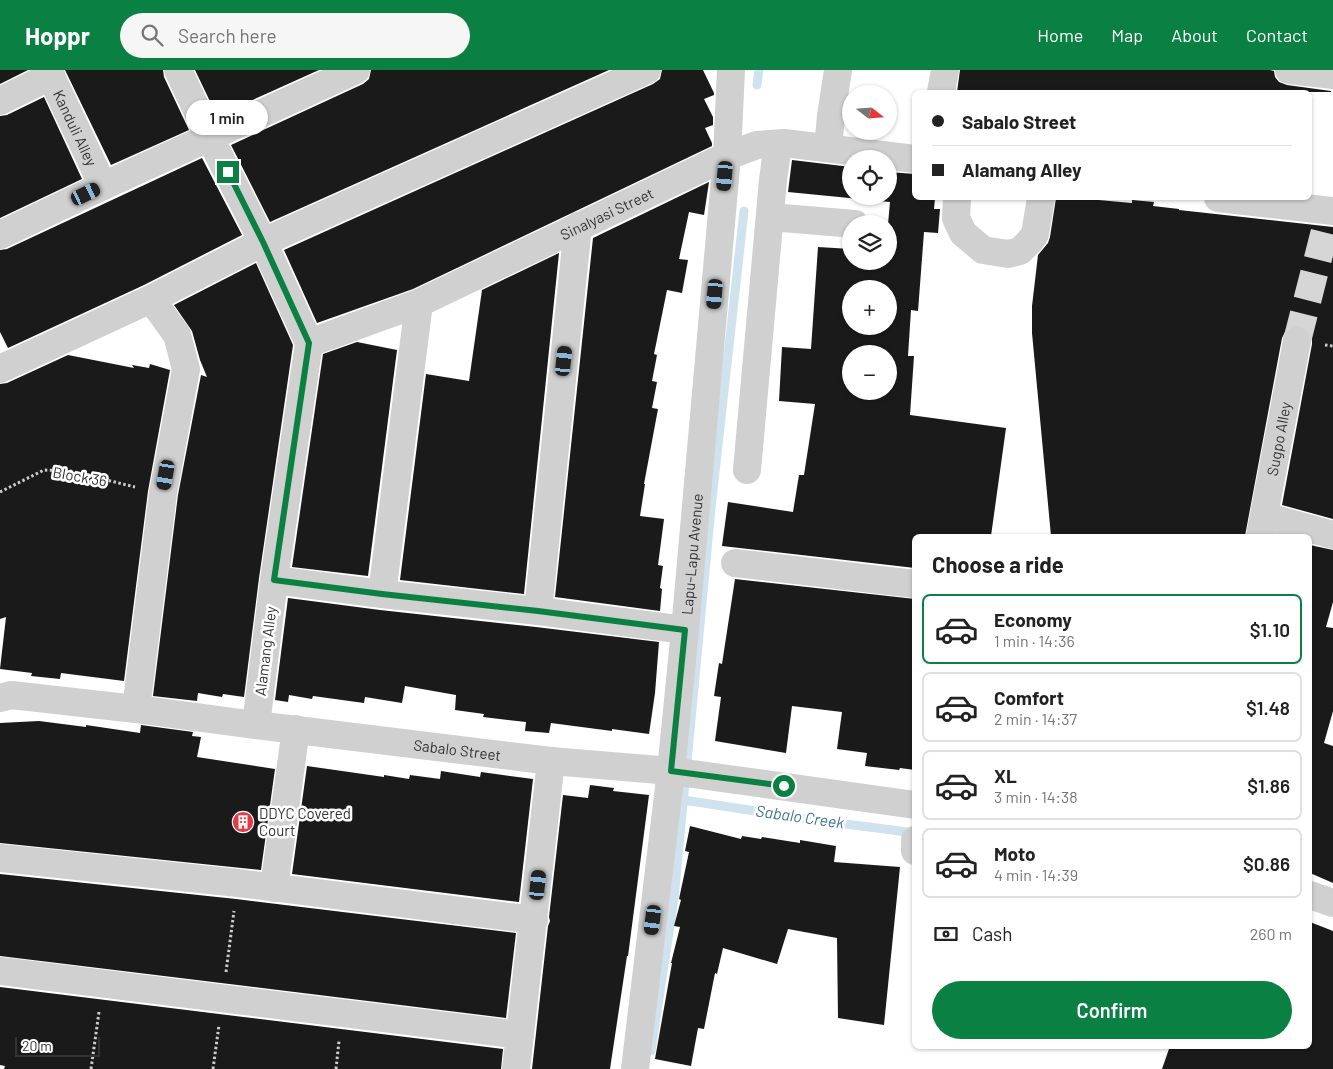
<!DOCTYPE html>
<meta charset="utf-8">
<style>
body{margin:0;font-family:Barlow,sans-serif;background:#f6f6f6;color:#222;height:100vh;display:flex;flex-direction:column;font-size:19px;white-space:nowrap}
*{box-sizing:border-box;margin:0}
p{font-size:16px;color:#767676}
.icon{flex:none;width:28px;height:28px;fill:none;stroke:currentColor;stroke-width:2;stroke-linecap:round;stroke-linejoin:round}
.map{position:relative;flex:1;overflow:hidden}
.drawer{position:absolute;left:912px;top:464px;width:400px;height:515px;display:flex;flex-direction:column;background:#fff;border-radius:8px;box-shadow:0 1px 4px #0004}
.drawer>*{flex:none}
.hud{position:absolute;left:912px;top:20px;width:400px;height:110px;border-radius:8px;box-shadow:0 1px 4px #0004;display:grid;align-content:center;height:110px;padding:0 20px;background:#fff}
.needle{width:32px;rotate:107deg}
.buttons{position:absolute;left:842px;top:15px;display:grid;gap:10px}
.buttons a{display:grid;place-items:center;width:55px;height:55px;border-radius:50%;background:#fff;box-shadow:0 1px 4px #0004;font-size:25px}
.scale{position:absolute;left:15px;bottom:12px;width:85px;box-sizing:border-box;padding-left:5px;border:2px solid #333;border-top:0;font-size:14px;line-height:18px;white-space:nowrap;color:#333;-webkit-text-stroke:4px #fff;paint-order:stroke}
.end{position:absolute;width:22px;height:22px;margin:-11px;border:6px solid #0b8043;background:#fff;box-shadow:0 0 0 2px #fff}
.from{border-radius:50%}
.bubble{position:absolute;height:35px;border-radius:18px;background:#fff;box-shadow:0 1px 4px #0004;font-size:16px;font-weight:600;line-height:35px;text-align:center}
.car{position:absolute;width:15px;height:30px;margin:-15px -8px;border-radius:6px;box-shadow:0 0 4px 1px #0007;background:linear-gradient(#222 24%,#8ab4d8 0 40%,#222 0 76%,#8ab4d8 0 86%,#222 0)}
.hud b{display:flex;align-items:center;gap:18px;height:48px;font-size:19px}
.hud b+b{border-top:1px solid #e0e0e0}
.hud i{width:12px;height:12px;background:#222}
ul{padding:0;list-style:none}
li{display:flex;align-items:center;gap:15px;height:70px;margin:0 10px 8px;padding:0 10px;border:2px solid #e0e0e0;border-radius:8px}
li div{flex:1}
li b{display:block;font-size:19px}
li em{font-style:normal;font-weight:600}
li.active{border-color:#0b8043}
li>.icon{width:45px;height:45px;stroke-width:1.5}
h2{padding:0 20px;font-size:22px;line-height:60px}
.pay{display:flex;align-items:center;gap:12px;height:55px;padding:0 20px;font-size:19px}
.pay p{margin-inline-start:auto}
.action{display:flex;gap:10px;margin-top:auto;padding:10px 20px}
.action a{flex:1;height:58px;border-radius:30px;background:#0b8043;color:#fff;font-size:20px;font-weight:600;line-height:58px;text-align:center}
header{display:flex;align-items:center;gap:30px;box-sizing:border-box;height:70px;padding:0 25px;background:#0b8043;color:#fff}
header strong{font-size:24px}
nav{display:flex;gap:28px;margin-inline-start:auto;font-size:18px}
.search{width:350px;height:45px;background:#f6f6f6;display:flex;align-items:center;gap:12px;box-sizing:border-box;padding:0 18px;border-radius:28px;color:#767676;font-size:19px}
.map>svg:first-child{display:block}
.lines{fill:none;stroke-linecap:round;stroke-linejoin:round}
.stream{stroke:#cfe2ee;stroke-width:9}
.building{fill:#1a1a1a;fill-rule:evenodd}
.minor-tunnel{stroke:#d6d6d6;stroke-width:28;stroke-dasharray:28 14;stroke-linecap:butt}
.path{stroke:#cdcdcd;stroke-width:3;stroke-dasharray:2.5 2.5;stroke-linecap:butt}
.minor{stroke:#d0d0d0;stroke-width:28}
.route{stroke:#0b8043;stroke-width:6}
.labels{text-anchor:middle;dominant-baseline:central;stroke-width:5;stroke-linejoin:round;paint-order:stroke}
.street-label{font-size:15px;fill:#333;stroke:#fff}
.poi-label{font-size:15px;fill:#333;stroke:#fff;text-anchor:start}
.water-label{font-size:16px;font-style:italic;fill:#3f7597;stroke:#fff}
</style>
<header>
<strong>Hoppr</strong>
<div class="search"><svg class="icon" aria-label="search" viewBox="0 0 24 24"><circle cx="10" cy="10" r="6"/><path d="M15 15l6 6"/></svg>Search here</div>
<nav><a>Home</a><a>Map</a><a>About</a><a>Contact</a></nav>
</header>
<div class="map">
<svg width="1333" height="999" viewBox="0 0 1333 999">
<rect width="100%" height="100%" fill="#fff"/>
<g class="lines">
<g class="stream">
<path d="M 757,15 L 759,0"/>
<path d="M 684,730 L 800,748 L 915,763"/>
<path d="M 651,981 L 674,829 L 711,438 L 744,141"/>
</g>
</g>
<g class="building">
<path d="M 0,0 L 28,0 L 0,14 Z"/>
<path d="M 65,0 L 163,0 L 164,7 L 189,60 L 111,95 Z"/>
<path d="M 195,0 L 319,0 L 217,46 Z"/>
<path d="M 371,0 L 609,0 L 270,152 L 231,75 L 363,14 L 369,9 Z"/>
<path d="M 662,0 L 703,0 L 714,23 L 714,25 L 704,29 L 713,47 L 713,55 L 705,58 L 712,73 L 712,76 L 413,219 L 317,253 L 284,180 L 653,14 L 660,9 Z"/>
<path d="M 960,0 L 1270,0 L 1274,1 L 1275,7 L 1279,12 L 1287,15 L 1331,21 L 1331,22 L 957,22 Z"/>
<path d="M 44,27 L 82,109 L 0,148 L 0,46 L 7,45 Z"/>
<path d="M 202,88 L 242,165 L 144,215 L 8,278 L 0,262 L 0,180 L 7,179 Z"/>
<path d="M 792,90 L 851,97 L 851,126 L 889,126 L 889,102 L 915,104 L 915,128 L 935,128 L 934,139 L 940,139 L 938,163 L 924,162 L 918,241 L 911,240 L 908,286 L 914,286 L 910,345 L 1006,358 L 991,466 L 915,466 L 915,498 L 722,476 L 728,432 L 793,442 L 799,405 L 804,405 L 815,334 L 779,331 L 782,277 L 811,279 L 818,177 L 851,179 L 851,191 L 889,191 L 888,154 L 890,132 L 788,122 ZM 851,219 L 889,219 L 889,256 L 851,256 ZM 851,284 L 889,284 L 889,321 L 851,321 Z"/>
<path d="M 709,112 L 704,145 L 689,142 L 679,189 L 688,190 L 682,223 L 667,220 L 654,284 L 657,285 L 652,311 L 657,312 L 652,338 L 658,339 L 644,414 L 645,414 L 640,446 L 664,449 L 658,495 L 663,496 L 660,518 L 662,519 L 660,541 L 555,527 L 593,168 Z"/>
<path d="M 1056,128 L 1076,128 L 1132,133 L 1132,130 L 1154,132 L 1153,136 L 1179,139 L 1179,140 L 1333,157 L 1333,449 L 1282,435 L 1312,274 L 1312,266 L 1308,260 L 1299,256 L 1292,256 L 1286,260 L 1282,268 L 1245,466 L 1051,466 L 1032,263 L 1032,236 L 1038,185 L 1048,173 L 1050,167 Z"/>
<path d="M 559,183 L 524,524 L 400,510 L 426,304 L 469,311 L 482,220 Z"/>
<path d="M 256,193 L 293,275 L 259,508 L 244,627 L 223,624 L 222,627 L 198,623 L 197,631 L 153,626 L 178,425 L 201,305 L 207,307 L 200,290 L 192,261 L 174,235 Z"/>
<path d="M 357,272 L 397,280 L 368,506 L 292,497 L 323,284 Z"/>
<path d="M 68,285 L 134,298 L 132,295 L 149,298 L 150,294 L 170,300 L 148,421 L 124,611 L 61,603 L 60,609 L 31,606 L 32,603 L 0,599 L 6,547 L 0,549 L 0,314 L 7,313 Z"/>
<path d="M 1310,475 L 1333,480 L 1333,532 L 1326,557 L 1333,558 L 1333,641 L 1324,673 L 1333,676 L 1333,813 L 1310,803 Z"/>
<path d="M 735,509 L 915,529 L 915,700 L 900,698 L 899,700 L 865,696 L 867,683 L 837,679 L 842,642 L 792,636 L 786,683 L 715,671 L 721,627 L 714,626 L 719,593 L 722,594 Z"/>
<path d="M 288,528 L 380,540 L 536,557 L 659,572 L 655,623 L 649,664 L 612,659 L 612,661 L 551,653 L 549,663 L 525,661 L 526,652 L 483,647 L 484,644 L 455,640 L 456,625 L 405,616 L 402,633 L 365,627 L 364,633 L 313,626 L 312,629 L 289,625 L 288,632 L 275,630 Z"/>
<path d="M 39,651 L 86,657 L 86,655 L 140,663 L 141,655 L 193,662 L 192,666 L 201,667 L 197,687 L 275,699 L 261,800 L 0,773 L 0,653 Z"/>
<path d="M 307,696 L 384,707 L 384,705 L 409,709 L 410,705 L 440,709 L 441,701 L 480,707 L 481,702 L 533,709 L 519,832 L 292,804 Z"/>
<path d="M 590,715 L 614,718 L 613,721 L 649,725 L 628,886 L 627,886 L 610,999 L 532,999 L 548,856 L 550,851 L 549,847 L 563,725 L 588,728 Z"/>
<path d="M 690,756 L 741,769 L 742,766 L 761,769 L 762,767 L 800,773 L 800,770 L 836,776 L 834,792 L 900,797 L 884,955 L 838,948 L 837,868 L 788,859 L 777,894 L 723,878 L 717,904 L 715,903 L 704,959 L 698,958 L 691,996 L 655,989 L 672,893 L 671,893 L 680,857 L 674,856 L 681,830 L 679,829 L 689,782 L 685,781 Z"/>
<path d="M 0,804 L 236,829 L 516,863 L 506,948 L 0,886 Z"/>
<path d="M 1310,852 L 1333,861 L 1333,999 L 1162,999 L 1170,976 L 1310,976 Z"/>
<path d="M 0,917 L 503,979 L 501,999 L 4,999 L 5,996 L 0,995 Z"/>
</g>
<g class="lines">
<path class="minor-tunnel" d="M 1297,271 L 1330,141"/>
<g class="path">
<path d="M 1325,275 L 1333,276"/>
<path d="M 0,422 L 44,400 L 70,401 L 135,417"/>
<path d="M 226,902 L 234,841"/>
<path d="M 91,999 L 99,942"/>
<path d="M 213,999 L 219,955"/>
<path d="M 336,999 L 339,971"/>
</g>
<g class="minor">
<path id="s1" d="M 48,0 L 103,116"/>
<path d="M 178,0 L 210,68 L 263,172 L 309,273 L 274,510 L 256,655"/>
<path d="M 1289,0 L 1333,5"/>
<path d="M 941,22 L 945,0"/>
<path d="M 0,31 L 51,6"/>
<path d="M 828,78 L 831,46 L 838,0"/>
<path d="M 957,128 L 956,148 L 963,163 L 983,180 L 1008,184 L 1020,181 L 1030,171 L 1035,164 L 1041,128"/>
<path d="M 1218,128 L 1333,141"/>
<path d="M 770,147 L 855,154"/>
<path d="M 0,165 L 103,116 L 356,0"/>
<path id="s2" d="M 309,273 L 419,233 L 727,86 L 757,75 L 784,73 L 915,89"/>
<path d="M 0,299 L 151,229 L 263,172 L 647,0"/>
<path d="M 747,400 L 773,110 L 778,74"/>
<path d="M 1264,446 L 1333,465"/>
<path id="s3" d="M 1260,466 L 1297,271"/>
<path d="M 735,493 L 915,514"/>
<path d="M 274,510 L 382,524 L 538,541 L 685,560"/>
<path d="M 382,524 L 419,233"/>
<path d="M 538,541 L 578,156"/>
<path id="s4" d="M 0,628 L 11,625 L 136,639 L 256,655 L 551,691 L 671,701 L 915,735"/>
<path d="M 136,639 L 163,423 L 186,299 L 177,265 L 151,229"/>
<path d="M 915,770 L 915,781"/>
<path d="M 0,788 L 238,813 L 534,850"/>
<path d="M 274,818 L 296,659"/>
<path d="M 1310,825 L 1333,833"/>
<path d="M 0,901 L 520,965"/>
<path d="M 516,999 L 551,691"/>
<path id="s5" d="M 635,999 L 671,701 L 685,560 L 727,86 L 731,0"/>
</g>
</g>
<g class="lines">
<path class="route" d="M 228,102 L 263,172 L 309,273 L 274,510 L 382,524 L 538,541 L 685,560 L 671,701 L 784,716"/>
</g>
<defs>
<g id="building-disc" transform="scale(1.125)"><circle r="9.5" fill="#e63946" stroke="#fff"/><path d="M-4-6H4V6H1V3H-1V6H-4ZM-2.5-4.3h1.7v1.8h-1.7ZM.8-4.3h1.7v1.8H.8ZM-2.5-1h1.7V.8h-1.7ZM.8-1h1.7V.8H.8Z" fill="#fff"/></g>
</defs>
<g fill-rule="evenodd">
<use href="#building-disc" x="243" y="752"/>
</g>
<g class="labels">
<g class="street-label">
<text stroke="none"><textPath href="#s1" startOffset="64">Kanduli Alley</textPath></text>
<text stroke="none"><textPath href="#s2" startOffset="325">Sinalyasi Street</textPath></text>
<text stroke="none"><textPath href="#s3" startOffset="99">Sugpo Alley</textPath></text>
<text transform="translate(80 406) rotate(10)">Block 36</text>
<text stroke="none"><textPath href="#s5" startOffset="518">Lapu-Lapu Avenue</textPath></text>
<text transform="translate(265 581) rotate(-83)">Alamang Alley</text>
<text stroke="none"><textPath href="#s4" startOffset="461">Sabalo Street</textPath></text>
</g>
<g class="poi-label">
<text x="259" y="743">DDYC Covered<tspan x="259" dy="17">Court</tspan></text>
</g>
<g class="water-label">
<text transform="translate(800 746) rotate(8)">Sabalo Creek</text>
</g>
</g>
</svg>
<div class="buttons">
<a><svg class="needle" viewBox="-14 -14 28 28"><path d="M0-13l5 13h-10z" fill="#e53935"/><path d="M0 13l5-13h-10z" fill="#767676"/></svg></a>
<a><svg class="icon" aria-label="locate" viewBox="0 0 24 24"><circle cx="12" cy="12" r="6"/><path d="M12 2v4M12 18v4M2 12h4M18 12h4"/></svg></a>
<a><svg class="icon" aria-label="layers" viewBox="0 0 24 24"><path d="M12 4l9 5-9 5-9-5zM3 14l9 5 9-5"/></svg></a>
<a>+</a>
<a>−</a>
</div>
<div class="scale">20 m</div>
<i class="end from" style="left:784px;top:716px"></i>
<i class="end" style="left:228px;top:102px"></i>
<div class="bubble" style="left:186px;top:30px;width:82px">1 min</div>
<i class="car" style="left:725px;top:106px;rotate:185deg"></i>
<i class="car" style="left:86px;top:124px;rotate:64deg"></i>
<i class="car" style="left:715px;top:224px;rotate:185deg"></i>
<i class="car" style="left:564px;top:291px;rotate:6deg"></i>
<i class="car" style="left:166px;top:405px;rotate:190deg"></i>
<i class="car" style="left:538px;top:815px;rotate:6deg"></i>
<i class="car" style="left:653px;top:850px;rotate:187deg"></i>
<div class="hud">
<b><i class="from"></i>Sabalo Street</b>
<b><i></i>Alamang Alley</b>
</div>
<section class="drawer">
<h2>Choose a ride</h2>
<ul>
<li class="active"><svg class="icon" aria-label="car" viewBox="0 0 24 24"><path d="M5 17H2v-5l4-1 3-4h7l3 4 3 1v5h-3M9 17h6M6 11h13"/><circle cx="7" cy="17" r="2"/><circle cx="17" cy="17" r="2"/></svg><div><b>Economy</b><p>1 min · 14:36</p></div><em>$1.10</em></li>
<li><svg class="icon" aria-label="car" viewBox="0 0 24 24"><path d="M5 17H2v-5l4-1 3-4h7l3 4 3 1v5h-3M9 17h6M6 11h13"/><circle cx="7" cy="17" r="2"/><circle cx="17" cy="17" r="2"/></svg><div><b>Comfort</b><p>2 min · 14:37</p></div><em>$1.48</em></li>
<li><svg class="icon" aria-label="car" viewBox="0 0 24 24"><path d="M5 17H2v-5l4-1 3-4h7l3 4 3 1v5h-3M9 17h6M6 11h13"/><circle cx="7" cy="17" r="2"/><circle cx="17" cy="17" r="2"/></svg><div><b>XL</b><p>3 min · 14:38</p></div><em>$1.86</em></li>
<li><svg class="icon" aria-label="car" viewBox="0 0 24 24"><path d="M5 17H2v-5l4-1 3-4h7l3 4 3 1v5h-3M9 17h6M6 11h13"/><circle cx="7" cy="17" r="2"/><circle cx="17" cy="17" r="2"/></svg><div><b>Moto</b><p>4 min · 14:39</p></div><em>$0.86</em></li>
</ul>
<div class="pay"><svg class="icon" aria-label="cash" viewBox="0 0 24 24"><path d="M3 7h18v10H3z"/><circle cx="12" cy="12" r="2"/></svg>Cash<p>260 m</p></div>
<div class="action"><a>Confirm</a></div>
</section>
</div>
